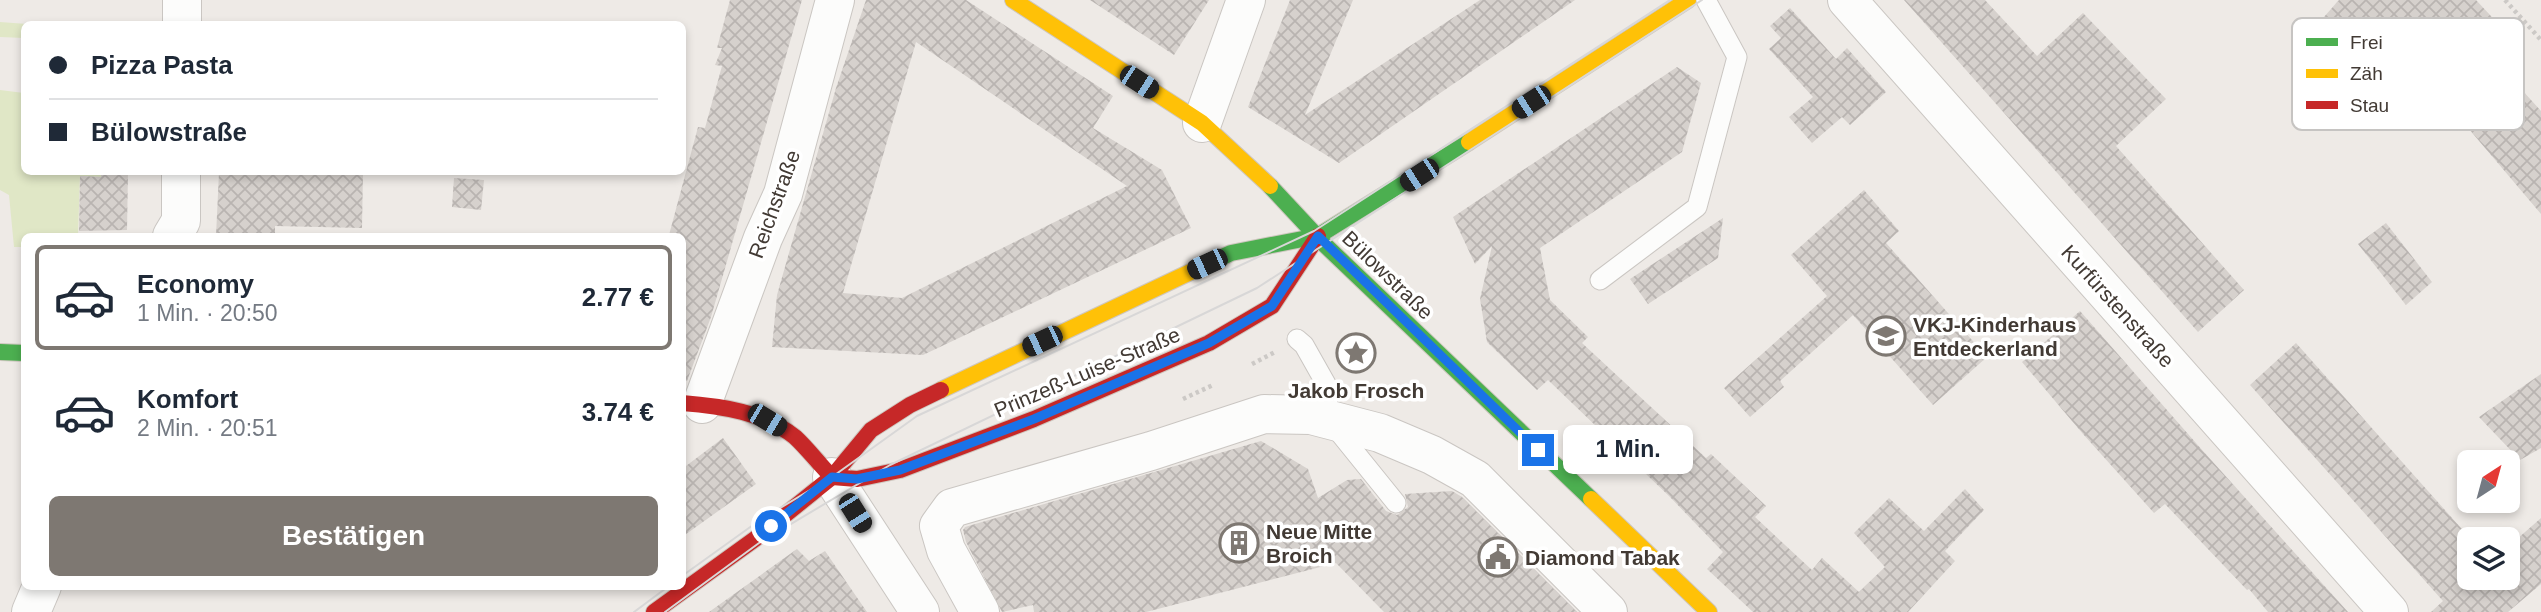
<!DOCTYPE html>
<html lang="de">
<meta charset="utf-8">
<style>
body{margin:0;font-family:Arial,sans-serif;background:#f2f2f3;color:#1f2937;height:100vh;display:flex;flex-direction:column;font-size:26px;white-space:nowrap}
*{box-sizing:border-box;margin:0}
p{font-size:23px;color:#747a83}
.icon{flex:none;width:38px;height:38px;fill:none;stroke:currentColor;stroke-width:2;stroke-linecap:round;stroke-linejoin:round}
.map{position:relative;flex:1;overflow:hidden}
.panel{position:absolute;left:21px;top:233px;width:665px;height:357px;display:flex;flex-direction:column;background:#fff;border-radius:10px;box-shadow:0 4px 10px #0003}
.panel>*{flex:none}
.guide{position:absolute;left:21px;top:21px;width:665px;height:154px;border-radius:10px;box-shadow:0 4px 10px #0003;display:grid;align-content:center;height:154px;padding:0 28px;background:#fff}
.needle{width:46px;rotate:36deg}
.controls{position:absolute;left:2457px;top:450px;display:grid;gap:14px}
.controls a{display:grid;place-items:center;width:63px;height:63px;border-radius:10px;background:#fff;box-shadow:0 4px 10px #0003;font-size:35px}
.end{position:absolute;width:32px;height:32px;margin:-16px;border:9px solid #1a73e8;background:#fff;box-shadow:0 0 0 4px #fff}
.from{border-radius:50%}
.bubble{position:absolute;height:49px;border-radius:10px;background:#fff;box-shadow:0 4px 10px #0003;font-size:23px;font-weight:700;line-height:49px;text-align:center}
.car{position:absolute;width:21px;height:42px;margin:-21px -10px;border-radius:9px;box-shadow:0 0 5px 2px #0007;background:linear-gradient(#222 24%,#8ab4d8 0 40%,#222 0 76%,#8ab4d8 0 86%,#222 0)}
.guide b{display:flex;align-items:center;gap:24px;height:66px;font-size:26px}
.guide b+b{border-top:2px solid #e0e1e3}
.guide i{width:18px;height:18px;background:#1f2937}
ul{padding:12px 0 0;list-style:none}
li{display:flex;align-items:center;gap:21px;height:105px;margin:0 14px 10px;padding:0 14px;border:4px solid transparent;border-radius:10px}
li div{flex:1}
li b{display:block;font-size:26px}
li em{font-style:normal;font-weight:700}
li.selected{border-color:#7e7872}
li>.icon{width:63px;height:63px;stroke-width:1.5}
.button{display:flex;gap:14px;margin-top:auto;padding:14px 28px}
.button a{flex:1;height:80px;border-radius:10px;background:#7e7872;color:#fff;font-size:28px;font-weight:700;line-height:80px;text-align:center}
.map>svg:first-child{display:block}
.grass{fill:url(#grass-tufts)}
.garden{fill:#e0e7c6}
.building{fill:url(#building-cross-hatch);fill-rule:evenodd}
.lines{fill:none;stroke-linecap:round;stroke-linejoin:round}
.lane-casing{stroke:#cac6c2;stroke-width:21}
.street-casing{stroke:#cac6c2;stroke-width:40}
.fast-casing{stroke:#cec7bf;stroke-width:18}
.slow-casing{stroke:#cec7bf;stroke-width:18}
.jam-casing{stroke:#cec7bf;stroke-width:18}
.path{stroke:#ccc9c6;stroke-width:4.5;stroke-dasharray:3.5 3.5;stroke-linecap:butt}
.lane{stroke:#fcfcfb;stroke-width:19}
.street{stroke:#fcfcfb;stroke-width:38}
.fast{stroke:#4caf50;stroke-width:16}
.slow{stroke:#ffc107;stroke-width:16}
.jam{stroke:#c62828;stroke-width:16}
.tram{stroke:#d8d7d7;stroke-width:2}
.route{stroke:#1a73e8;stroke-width:9}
.labels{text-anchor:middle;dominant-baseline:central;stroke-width:7;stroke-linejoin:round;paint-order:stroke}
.street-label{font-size:21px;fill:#423a34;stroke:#fff}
.poi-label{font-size:21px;font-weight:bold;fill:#423a34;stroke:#fff;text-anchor:start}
.key{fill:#fff;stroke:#c6c4c2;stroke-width:2}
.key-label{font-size:19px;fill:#423a34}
</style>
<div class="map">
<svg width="2541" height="612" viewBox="0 0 2541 612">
<defs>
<pattern id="grass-tufts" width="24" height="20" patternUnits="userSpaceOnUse" patternTransform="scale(1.75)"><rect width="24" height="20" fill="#e0e7c6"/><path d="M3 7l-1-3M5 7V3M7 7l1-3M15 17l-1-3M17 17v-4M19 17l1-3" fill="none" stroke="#c1c7ab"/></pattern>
<pattern id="building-cross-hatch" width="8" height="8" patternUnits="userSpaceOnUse" patternTransform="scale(1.75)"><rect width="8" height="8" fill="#d6d1cd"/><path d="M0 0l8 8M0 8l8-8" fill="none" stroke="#b9b4b1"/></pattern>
</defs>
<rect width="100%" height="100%" fill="#eeeae6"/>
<path class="grass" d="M 0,22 L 27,24 L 24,38 L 0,37 Z"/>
<path class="garden" d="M 0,90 L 24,93 L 24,172 L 101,172 L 101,177 L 80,176 L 78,236 L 24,236 L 24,247 L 14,247 L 9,195 L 0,190 Z"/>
<g class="building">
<path d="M 730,0 L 802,0 L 711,317 L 687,381 L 682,381 L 682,236 L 669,235 L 698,127 L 705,128 L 722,66 L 715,65 L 722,48 L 717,48 Z"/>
<path d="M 866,0 L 966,0 L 1113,96 L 1093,128 L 1162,170 L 1191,228 L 923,355 L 772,347 L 777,295 L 836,88 ZM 916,42 L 1127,186 L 902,298 L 843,293 Z"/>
<path d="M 1090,0 L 1209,0 L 1174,55 Z"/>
<path d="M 1290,0 L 1353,0 L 1305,115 L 1480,0 L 1575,0 L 1339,163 L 1248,107 Z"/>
<path d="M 1904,0 L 1985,0 L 2037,56 L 2083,13 L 2166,99 L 2116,146 L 2244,290 L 2198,332 Z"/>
<path d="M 2339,0 L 2476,0 L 2504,30 L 2484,48 L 2541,111 L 2541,214 L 2424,76 L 2389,108 L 2362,80 L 2346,96 L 2305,55 L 2307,54 L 2300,44 Z"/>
<path d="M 1790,8 L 1836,59 L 1847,48 L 1886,92 L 1850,125 L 1842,117 L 1812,143 L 1789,117 L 1813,97 L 1769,49 L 1781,38 L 1770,26 Z"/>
<path d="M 1677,67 L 1701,83 L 1682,152 L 1540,248 L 1550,300 L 1588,337 L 1582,343 L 1706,458 L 1711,454 L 1766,506 L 1755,517 L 1812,570 L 1822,558 L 1859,592 L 1885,567 L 1854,533 L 1889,498 L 1924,531 L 1965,489 L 1984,510 L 1945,551 L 1955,561 L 1908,612 L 1753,612 L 1707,569 L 1723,552 L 1670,497 L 1548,380 L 1537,390 L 1487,342 L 1480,299 L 1492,246 L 1475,264 L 1453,217 Z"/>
<path d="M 101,172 L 128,172 L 127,230 L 79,231 L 80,176 L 101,177 Z"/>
<path d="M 219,172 L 363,172 L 362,228 L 275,226 L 275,236 L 216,236 Z"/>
<path d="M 454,178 L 484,180 L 481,210 L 452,207 Z"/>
<path d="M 1864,190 L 1899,231 L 1886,243 L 1987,357 L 1933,405 L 1853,315 L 1780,381 L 1784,387 L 1750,417 L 1724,388 L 1827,296 L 1791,255 Z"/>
<path d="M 1723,218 L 1718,258 L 1648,304 L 1630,279 Z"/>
<path d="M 2386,223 L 2432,282 L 2406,305 L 2358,244 Z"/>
<path d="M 2080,311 L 2203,451 L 2348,612 L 2268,612 L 2249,589 L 2247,590 L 2165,504 L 2154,513 L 2083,434 L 2022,362 Z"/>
<path d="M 2296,343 L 2469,537 L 2469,579 L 2508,578 L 2508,547 L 2541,518 L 2541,584 L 2508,612 L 2431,612 L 2443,601 L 2250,385 Z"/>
<path d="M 2541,374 L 2541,448 L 2520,460 L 2479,417 Z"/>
<path d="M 723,438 L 756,484 L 682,537 L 682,469 Z"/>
<path d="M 1261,441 L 1308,469 L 1318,498 L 1347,480 L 1361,479 L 1386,511 L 1397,515 L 1408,507 L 1405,494 L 1452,491 L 1462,497 L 1577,612 L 1384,612 L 1336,563 L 1146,612 L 1034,612 L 1033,605 L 1002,612 L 966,542 L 963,530 L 965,527 Z"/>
<path d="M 797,549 L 809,561 L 825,551 L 867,612 L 709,612 Z"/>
</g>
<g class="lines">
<g class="lane-casing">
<g id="lane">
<path d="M 1600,280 L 1697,207 L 1737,57 L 1706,0"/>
<path d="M 1297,339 L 1304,345 L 1326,384 L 1329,420 L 1396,503"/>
</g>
</g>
<g class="street-casing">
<g id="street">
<path d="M 182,0 L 182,24"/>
<path d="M 1847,0 L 2389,612"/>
<path d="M 1202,123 L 1246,0"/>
<path d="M 172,236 L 181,221 L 181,172"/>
<path d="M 702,404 L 763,238 L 783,194 L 835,0"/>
<path d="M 832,477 L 920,612"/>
<path d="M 31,612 L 42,586"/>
<path d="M 980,612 L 946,550 L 939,526 L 952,508 L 1151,451 L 1264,414 L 1311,415 L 1380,433 L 1432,455 L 1475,479 L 1608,612"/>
</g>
</g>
<g class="fast-casing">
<g id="fast">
<path d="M 1270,186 L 1325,245 L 1591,499"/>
<path d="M 1201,267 L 1231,253 L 1318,236 L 1469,142"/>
<path d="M 0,352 L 24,353"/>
</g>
</g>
<g class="slow-casing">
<g id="slow">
<path d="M 1013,0 L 1202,123 L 1270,186"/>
<path d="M 1469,142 L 1688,0"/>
<path d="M 941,390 L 1201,267"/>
<path d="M 1591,499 L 1709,612"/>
</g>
</g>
<g class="jam-casing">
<g id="jam">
<path d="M 682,403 C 721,406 764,412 795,437 C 808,449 819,464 832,477"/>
<path d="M 832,477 L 857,479 L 900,470 L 1034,419 L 1209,343 L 1272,306 L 1318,236"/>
<path d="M 654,612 L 755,539 L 832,477 L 871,430 L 910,405 L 941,390"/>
</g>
</g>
<g class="path">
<path d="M 2505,0 L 2541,40"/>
<path d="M 1252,364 L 1275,352"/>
<path d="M 1183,399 L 1213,385"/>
</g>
<use href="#lane" class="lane"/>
<use href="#street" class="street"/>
<use href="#fast" class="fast"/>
<use href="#slow" class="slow"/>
<use href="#jam" class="jam"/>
<g class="tram">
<path d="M 682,576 L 760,520 L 832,477 L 917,416 L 1314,231 L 1670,0"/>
<path d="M 634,612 L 669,586"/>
<path d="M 665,612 L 759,543 L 890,465 L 1257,288 L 1702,0"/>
</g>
</g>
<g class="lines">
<path class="route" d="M 771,526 L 832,477 L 857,479 L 900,470 L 1034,419 L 1209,343 L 1272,306 L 1318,236 L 1538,450"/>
</g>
<defs>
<g id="school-ring" transform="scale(2.0125)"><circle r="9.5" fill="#fff" stroke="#7e7872" stroke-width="1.5"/><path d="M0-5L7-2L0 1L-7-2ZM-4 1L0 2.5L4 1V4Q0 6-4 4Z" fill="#7e7872"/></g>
<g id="sight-ring" transform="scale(2.0125)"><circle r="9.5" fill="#fff" stroke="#7e7872" stroke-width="1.5"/><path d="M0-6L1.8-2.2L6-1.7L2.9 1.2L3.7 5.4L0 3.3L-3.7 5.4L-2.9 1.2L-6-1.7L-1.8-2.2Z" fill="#7e7872"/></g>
<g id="building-ring" transform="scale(2.0125)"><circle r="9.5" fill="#fff" stroke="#7e7872" stroke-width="1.5"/><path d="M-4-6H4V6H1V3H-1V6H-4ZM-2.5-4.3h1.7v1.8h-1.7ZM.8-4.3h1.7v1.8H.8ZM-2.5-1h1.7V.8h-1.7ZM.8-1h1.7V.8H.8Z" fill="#7e7872"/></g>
<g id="civic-ring" transform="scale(2.0125)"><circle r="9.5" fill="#fff" stroke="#7e7872" stroke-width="1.5"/><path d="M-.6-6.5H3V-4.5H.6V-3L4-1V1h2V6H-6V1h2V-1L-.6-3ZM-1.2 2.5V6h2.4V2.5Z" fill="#7e7872"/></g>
</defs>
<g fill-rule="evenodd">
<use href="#school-ring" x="1886" y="336"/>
<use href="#sight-ring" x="1356" y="353"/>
<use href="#building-ring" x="1239" y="543"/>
<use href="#civic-ring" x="1498" y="557"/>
</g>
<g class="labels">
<g class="street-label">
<text transform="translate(774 204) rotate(-70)">Reichstraße</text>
<text transform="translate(1388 275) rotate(44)">Bülowstraße</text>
<text transform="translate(2118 306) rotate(48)">Kurfürstenstraße</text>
<text transform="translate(1087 372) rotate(-23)">Prinzeß-Luise-Straße</text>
</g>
<g class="poi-label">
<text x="1913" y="324">VKJ-Kinderhaus<tspan x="1913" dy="24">Entdeckerland</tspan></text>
<text x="1356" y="390" text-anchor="middle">Jakob Frosch</text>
<text x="1266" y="531">Neue Mitte<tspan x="1266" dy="24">Broich</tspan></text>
<text x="1525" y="557">Diamond Tabak</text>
</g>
</g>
<rect x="2292" y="18" width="232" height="112" rx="10" class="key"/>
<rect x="2306" y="38" width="32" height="8" fill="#4caf50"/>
<rect x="2306" y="69" width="32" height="9" fill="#ffc107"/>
<rect x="2306" y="101" width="32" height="8" fill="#c62828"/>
<g class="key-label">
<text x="2350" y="49">Frei</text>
<text x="2350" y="80">Zäh</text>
<text x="2350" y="112">Stau</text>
</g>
</svg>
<div class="controls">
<a><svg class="needle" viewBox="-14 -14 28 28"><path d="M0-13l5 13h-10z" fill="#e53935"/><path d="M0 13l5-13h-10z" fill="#747a83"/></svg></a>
<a><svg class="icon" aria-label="layers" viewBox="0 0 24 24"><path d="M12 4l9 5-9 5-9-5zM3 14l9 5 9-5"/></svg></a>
</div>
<i class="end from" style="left:771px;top:526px"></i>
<i class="end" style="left:1538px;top:450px"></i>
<div class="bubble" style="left:1563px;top:425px;width:130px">1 Min.</div>
<i class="car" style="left:1139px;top:82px;rotate:123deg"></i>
<i class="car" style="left:1531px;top:102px;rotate:237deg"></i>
<i class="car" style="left:1419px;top:175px;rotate:237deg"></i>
<i class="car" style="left:1207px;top:264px;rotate:245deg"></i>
<i class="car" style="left:1042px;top:341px;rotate:245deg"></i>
<i class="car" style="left:767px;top:420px;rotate:121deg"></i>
<i class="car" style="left:855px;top:513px;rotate:148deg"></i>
<div class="guide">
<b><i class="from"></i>Pizza Pasta</b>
<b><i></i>Bülowstraße</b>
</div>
<section class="panel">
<ul>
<li class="selected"><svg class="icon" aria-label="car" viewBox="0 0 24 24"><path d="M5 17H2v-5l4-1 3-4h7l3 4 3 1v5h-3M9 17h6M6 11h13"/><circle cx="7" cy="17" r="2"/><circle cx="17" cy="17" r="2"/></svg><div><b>Economy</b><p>1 Min. · 20:50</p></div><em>2.77 €</em></li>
<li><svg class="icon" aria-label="car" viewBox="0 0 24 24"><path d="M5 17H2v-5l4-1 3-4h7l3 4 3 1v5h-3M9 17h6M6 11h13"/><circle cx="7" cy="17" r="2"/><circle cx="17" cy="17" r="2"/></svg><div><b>Komfort</b><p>2 Min. · 20:51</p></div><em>3.74 €</em></li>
</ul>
<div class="button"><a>Bestätigen</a></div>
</section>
</div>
